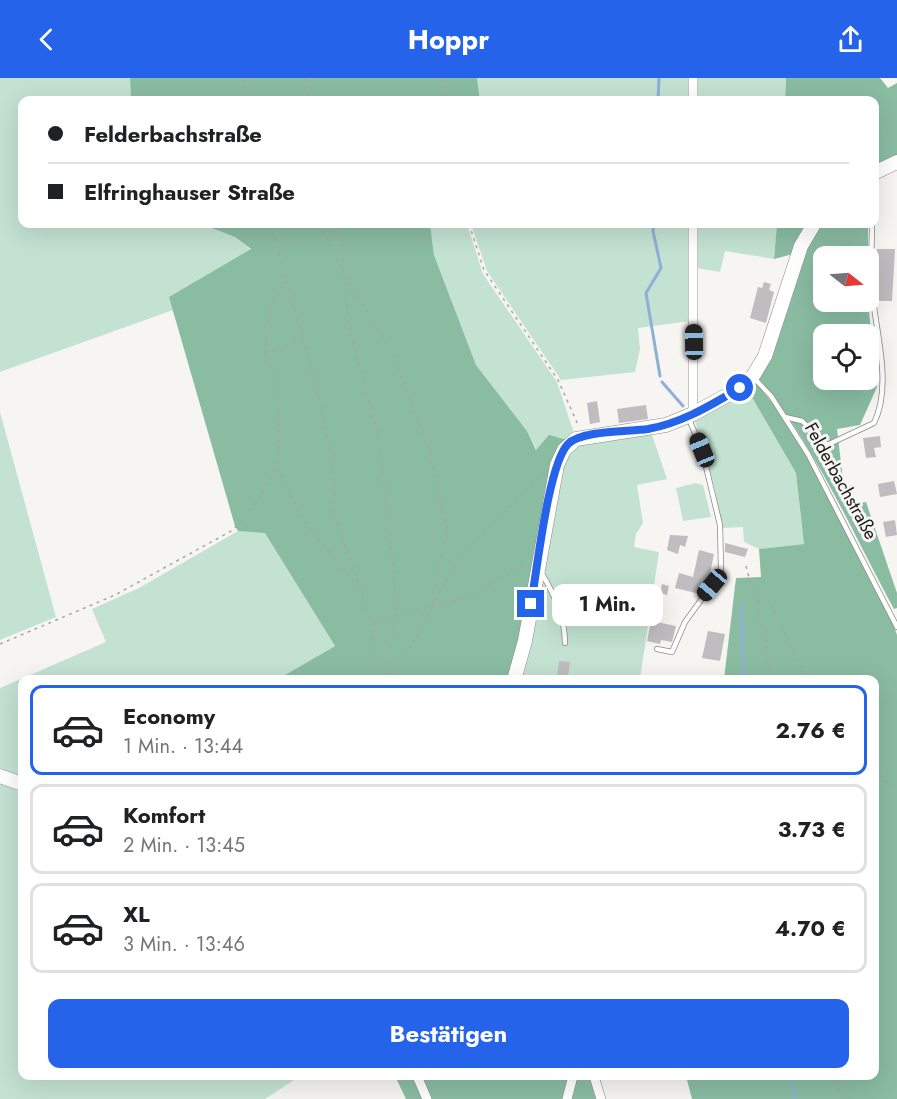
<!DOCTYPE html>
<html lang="de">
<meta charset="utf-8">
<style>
body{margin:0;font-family:Jost,sans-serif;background:#f6f6f6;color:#202124;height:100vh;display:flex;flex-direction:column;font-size:22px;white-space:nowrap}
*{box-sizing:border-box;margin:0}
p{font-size:20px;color:#757577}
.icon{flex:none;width:33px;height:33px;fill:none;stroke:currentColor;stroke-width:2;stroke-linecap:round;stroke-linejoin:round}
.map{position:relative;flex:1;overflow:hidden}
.panel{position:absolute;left:18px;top:597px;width:861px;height:405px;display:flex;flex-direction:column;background:#fff;border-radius:12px;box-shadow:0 6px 24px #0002}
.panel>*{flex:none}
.top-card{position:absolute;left:18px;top:18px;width:861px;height:132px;border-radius:12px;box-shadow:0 6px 24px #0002;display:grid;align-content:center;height:132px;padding:0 30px;background:#fff}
.needle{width:39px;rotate:107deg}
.tools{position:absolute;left:813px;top:168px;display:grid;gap:12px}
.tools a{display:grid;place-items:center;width:66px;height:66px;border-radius:12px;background:#fff;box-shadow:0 6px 24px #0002;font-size:30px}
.end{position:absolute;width:27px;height:27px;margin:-14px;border:8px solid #2563eb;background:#fff;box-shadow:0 0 0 3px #fff}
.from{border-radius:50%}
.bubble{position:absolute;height:42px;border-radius:12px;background:#fff;box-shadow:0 6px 24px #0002;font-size:20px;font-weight:700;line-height:42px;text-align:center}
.car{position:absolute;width:18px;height:36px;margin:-18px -9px;border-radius:8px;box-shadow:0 0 4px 2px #0007;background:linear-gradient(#222 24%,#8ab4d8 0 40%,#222 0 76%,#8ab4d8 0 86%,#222 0)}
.top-card b{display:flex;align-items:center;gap:21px;height:57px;font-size:22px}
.top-card b+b{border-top:2px solid #e0e0e0}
.top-card i{width:15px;height:15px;background:#202124}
ul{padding:10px 0 0;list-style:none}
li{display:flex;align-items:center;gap:18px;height:90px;margin:0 12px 9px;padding:0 18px;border:3px solid #e0e0e0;border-radius:12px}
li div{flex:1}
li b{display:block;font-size:22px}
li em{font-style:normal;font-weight:700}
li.on{border-color:#2563eb}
li>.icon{width:54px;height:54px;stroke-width:1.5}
.action{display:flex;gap:12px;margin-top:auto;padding:12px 30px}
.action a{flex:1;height:69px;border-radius:12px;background:#2563eb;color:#fff;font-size:24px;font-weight:700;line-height:69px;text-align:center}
header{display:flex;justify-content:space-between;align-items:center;height:78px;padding:0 30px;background:#2563eb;color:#fff;font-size:27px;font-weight:700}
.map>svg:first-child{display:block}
.green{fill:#c3e2d1}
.forest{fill:#8abca2;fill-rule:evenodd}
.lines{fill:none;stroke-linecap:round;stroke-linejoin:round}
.stream{stroke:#8fb0d5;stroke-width:3}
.building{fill:#bfbdbf}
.lane-casing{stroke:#8c8a87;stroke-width:6}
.street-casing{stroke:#8c8a87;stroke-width:10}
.secondary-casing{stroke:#8c8a87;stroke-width:15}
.path{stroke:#a8a6a4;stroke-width:1.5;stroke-dasharray:3 4.5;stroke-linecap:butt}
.lane{stroke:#fff;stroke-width:4.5}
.street{stroke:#fff;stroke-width:9}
.secondary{stroke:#fff;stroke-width:14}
.route{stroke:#2563eb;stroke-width:8}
.labels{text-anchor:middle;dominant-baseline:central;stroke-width:6;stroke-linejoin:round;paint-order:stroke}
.street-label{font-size:18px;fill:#151413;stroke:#f7f5f2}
</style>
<header><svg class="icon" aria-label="back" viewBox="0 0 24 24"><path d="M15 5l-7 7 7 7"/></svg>Hoppr<svg class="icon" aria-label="share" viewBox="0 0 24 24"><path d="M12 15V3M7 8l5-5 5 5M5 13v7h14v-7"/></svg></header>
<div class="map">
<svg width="897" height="1021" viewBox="0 0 897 1021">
<rect width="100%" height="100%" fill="#f7f5f2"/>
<g class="green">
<path d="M 0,0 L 130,0 L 131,22 L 22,22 L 22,146 L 204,147 L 235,159 L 251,172 L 170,219 L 173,232 L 0,294 Z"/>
<path d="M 477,0 L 689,0 L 689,22 L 480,22 Z"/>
<path d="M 695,0 L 786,0 L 785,22 L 695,22 Z"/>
<path d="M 430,146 L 467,146 L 483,196 L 557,304 L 574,355 L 567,362 L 537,372 L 527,353 L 476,287 L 434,177 Z"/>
<path d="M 471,146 L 690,146 L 691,243 L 638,250 L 640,271 L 635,294 L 561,302 L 487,193 Z"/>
<path d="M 697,146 L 777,146 L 774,181 L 725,173 L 720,194 L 697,190 Z"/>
<path d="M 746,309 L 796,395 L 804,466 L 759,471 L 744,464 L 743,449 L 723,450 L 714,407 L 694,340 Z"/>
<path d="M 0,334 L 56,539 L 0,562 Z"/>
<path d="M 652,357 L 667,401 L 637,407 L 643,445 L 636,456 L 634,469 L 659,474 L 640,601 L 520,602 L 561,391 L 573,367 L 616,358 Z"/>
<path d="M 695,405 L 703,407 L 711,439 L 683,443 L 676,410 Z"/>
<path d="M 238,453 L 265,454 L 335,568 L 278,601 L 22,602 L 22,698 L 0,690 L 0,610 L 106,564 L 92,531 L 139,510 Z"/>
<path d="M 0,706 L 22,714 L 22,998 L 300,998 L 265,1021 L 0,1021 Z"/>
</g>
<g class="forest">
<path d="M 130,0 L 477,0 L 480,22 L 131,22 Z"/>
<path d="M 786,0 L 880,0 L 888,10 L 897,5 L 897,80 L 875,90 L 874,22 L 785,22 Z"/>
<path d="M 161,146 L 430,146 L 434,177 L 476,287 L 527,353 L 536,372 L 549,357 L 567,362 L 510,601 L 278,601 L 335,568 L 265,455 L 238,453 L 235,448 L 169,219 L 251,171 L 235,159 L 204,147 Z"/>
<path d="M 777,146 L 808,146 L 793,176 L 774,181 Z"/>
<path d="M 819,146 L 868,146 L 868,178 L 824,178 L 824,224 L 868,224 L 877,309 L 860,347 L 837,351 L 846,427 L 866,424 L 897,515 L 897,530 L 894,531 C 854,458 812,361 757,299 L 799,185 ZM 824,256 L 868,256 L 868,302 L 824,302 Z"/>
<path d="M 755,304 C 811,365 852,465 891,539 L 897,557 L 897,1021 L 692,1021 L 686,998 L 874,998 L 874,602 L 724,601 L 736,500 L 761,499 L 759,471 L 804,466 L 796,395 L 746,309 Z"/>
<path d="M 395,998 L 589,998 L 597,1021 L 406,1021 Z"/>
</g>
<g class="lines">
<g class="stream">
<path d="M 658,22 L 659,0"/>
<path d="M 654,146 L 653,153 L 661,190 L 646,215 L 660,298"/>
<path d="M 662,304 L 683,328"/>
<path d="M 741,527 L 744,602"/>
<path d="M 791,998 L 795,1021"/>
</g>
</g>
<g class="building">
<path d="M 877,171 L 895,171 L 892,223 L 878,223 Z"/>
<path d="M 764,204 L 771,206 L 769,212 L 774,214 L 766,245 L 750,240 L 758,209 L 762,210 Z"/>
<path d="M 597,323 L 600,344 L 590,346 L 587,325 Z"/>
<path d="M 646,327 L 648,341 L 619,345 L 617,331 Z"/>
<path d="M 880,358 L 881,369 L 874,370 L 876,379 L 866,380 L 863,360 Z"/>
<path d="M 894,403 L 897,416 L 880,419 L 878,406 Z"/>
<path d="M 895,442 L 897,457 L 886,459 L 883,444 Z"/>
<path d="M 670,457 L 688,458 L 685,469 L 680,467 L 678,476 L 667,472 Z"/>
<path d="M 725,465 L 748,471 L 745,479 L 725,474 Z"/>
<path d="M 699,472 L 714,476 L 708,505 L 706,507 L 702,506 L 700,516 L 675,510 L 679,495 L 693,499 Z"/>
<path d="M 662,506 L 669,508 L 667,517 L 660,515 Z"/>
<path d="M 651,543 L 676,548 L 672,564 L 661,562 L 660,566 L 647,563 Z"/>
<path d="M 708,553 L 725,556 L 720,583 L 702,580 Z"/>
<path d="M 559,583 L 570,584 L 568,599 L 557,598 Z"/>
</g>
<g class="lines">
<g class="lane-casing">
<g id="lane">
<path d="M 754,300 L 771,318 L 808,376 L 897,549"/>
<path d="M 785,339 L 802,343 L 827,367 L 874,345 C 893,306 875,253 872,211 C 870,190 872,167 872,146"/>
<path d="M 541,494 C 554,516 565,539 565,565"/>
<path d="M 657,571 L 672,574 L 685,544 L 712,507 L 721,491 L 720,447 L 702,372 L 689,341"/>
</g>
</g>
<g class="street-casing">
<g id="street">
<path d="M 693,0 L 693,22"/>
<path d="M 693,336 L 693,146"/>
<path d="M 417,998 L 427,1021"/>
<path d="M 594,998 L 601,1021"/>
<path d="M 567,1021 L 573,998"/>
</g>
</g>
<g class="secondary-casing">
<g id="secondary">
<path d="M 874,95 L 897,84"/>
<path d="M 514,602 L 525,563 L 557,387 L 564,372 L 576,361 L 666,347 L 693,336 L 740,310 L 753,298 L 765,278 L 801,168 L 814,146"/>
<path d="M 0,698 L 22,706"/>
</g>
</g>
<g class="path">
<path d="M 242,0 L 251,22"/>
<path d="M 305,0 L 309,22"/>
<path d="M 440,0 L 444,22"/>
<path d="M 270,146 L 314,298 L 332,382 L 336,442 L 373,547 L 372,602"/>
<path d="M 319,146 L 344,195 L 392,275 L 427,364 L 447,450 L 431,530 L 413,565 L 385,602"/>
<path d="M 331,146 L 343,166 L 344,192"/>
<path d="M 469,146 L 484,192 L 558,302 L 579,349"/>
<path d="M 344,197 L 349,249 L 377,352 L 388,434 L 397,537 L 384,602"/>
<path d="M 286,202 L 269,232 L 265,276 L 275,302 L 280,350 L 277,389 L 303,442 L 358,509"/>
<path d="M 265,276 L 303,262"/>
<path d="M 746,488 L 765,560 L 770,602"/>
<path d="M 757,522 L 773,528 L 795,579 L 810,602"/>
<path d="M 432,529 L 460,479 L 543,395"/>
<path d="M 374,546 L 397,537 L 463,521 L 525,487"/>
<path d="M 0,566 L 115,517 L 233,452 L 257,423 L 276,390"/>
<path d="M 874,692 L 887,705 L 897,710"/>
<path d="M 831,998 L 844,1021"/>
</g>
<use href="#lane" class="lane"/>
<use href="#street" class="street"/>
<use href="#secondary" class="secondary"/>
</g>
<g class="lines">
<path class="route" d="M 531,526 C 537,493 548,387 568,366 C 582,352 628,354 648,351 C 682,345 711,327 740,310"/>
</g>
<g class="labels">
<g class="street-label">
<text transform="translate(841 403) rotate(61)">Felderbachstraße</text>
</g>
</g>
</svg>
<div class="tools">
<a><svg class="needle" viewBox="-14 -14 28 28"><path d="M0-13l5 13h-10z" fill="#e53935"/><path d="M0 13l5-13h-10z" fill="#757577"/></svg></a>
<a><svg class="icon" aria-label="locate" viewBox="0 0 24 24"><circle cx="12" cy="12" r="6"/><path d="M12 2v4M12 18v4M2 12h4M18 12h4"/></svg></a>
</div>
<i class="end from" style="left:740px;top:310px"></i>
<i class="end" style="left:531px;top:526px"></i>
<div class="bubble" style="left:552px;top:506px;width:111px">1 Min.</div>
<i class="car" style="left:694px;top:264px;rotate:359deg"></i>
<i class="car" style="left:702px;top:372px;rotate:338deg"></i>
<i class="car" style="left:712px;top:507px;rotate:220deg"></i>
<div class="top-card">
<b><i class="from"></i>Felderbachstraße</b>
<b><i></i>Elfringhauser Straße</b>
</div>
<section class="panel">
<ul>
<li class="on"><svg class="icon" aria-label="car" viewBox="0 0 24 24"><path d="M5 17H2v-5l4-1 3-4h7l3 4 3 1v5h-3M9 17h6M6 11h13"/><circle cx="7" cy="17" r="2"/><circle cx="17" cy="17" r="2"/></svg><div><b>Economy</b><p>1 Min. · 13:44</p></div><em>2.76 €</em></li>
<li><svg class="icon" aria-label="car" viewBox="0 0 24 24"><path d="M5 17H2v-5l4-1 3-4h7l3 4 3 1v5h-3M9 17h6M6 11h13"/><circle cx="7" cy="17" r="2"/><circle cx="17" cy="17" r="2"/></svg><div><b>Komfort</b><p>2 Min. · 13:45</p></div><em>3.73 €</em></li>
<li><svg class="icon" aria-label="car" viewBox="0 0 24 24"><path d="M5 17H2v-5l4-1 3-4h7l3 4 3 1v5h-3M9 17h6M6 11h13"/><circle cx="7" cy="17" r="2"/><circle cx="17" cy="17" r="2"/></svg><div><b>XL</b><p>3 Min. · 13:46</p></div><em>4.70 €</em></li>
</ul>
<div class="action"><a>Bestätigen</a></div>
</section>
</div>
